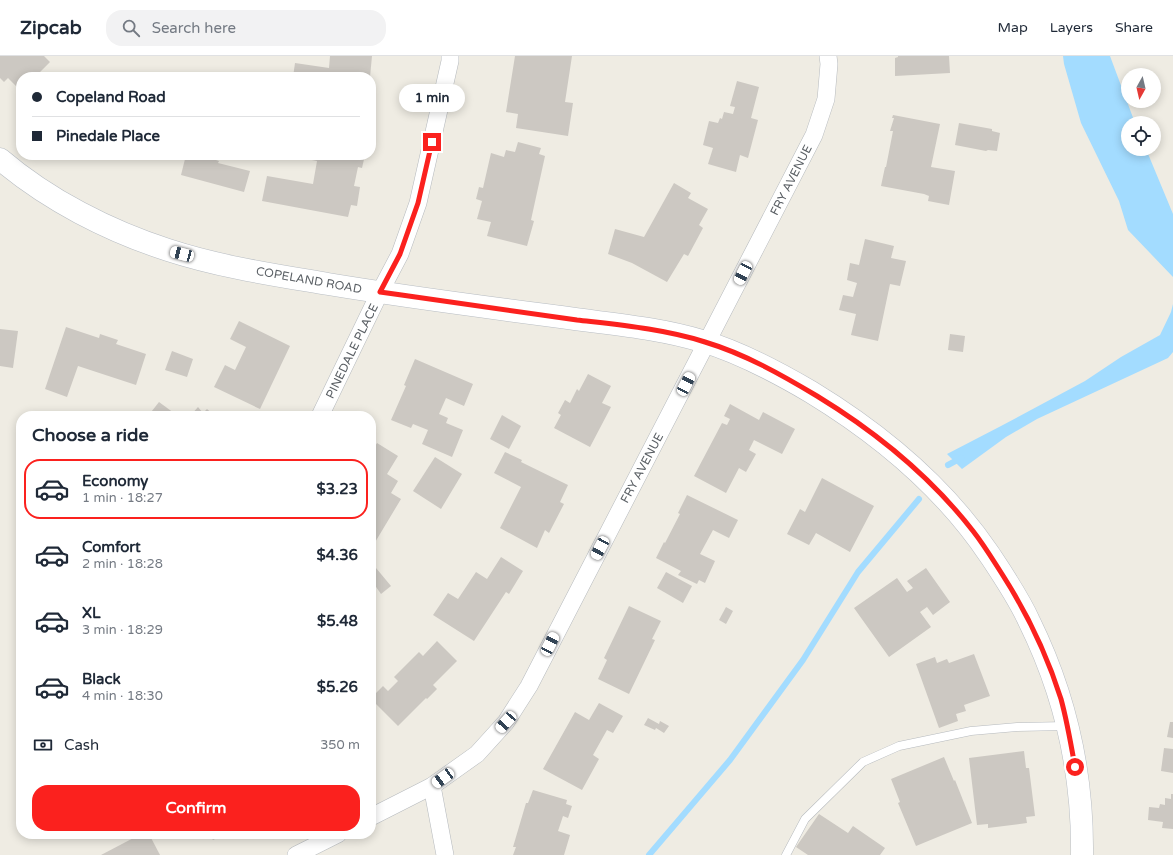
<!DOCTYPE html>
<meta charset="utf-8">
<style>
body{margin:0;font-family:"Varela Round",sans-serif;background:#f2f2f3;color:#1f2937;height:100vh;display:flex;flex-direction:column;font-size:15px;white-space:nowrap}
*{box-sizing:border-box;margin:0}
p{font-size:13px;color:#747a83}
.icon{flex:none;width:22px;height:22px;fill:none;stroke:currentColor;stroke-width:2;stroke-linecap:round;stroke-linejoin:round}
.map{position:relative;flex:1;overflow:hidden}
.panel{position:absolute;left:16px;top:355px;width:360px;height:428px;display:flex;flex-direction:column;background:#fff;border-radius:16px;box-shadow:0 2px 10px #0003}
.panel>*{flex:none}
.hud{position:absolute;left:16px;top:16px;width:360px;height:88px;border-radius:16px;box-shadow:0 2px 10px #0003;display:grid;align-content:center;height:88px;padding:0 16px;background:#fff}
.needle{width:26px;rotate:188deg}
.buttons{position:absolute;left:1121px;top:12px;display:grid;gap:8px}
.buttons a{display:grid;place-items:center;width:40px;height:40px;border-radius:50%;background:#fff;box-shadow:0 2px 10px #0003;font-size:20px}
.end{position:absolute;width:18px;height:18px;margin:-9px;border:5px solid #fb211e;background:#fff;box-shadow:0 0 0 2px #fff}
.from{border-radius:50%}
.bubble{position:absolute;height:28px;border-radius:14px;background:#fff;box-shadow:0 2px 10px #0003;font-size:13px;font-weight:700;line-height:28px;text-align:center}
.car{position:absolute;width:12px;height:24px;margin:-12px -6px;border-radius:5px;box-shadow:0 0 3px 1px #0007;background:linear-gradient(#fff 24%,#345 0 40%,#fff 0 76%,#345 0 86%,#fff 0)}
.hud b{display:flex;align-items:center;gap:14px;height:38px;font-size:15px}
.hud b+b{border-top:1px solid #e0e1e3}
.hud i{width:10px;height:10px;background:#1f2937}
ul{padding:0;list-style:none}
li{display:flex;align-items:center;gap:12px;height:60px;margin:0 8px 6px;padding:0 8px;border:2px solid transparent;border-radius:16px}
li div{flex:1}
li b{display:block;font-size:15px}
li em{font-style:normal;font-weight:700}
li.current{border-color:#fb211e}
li>.icon{width:36px;height:36px;stroke-width:1.5}
h2{padding:0 16px;font-size:18px;line-height:48px}
.pay{display:flex;align-items:center;gap:10px;height:44px;padding:0 16px;font-size:15px}
.pay p{margin-inline-start:auto}
.primary-button{display:flex;gap:8px;margin-top:auto;padding:8px 16px}
.primary-button a{flex:1;height:46px;border-radius:16px;background:#fb211e;color:#fff;font-size:16px;font-weight:700;line-height:46px;text-align:center}
header{display:flex;align-items:center;gap:24px;box-sizing:border-box;height:56px;padding:0 20px;background:#fff;border-bottom:1px solid #e0e1e3}
header strong{font-size:19px}
nav{display:flex;gap:22px;margin-inline-start:auto;font-size:14px}
.search{width:280px;height:36px;background:#f2f2f3;display:flex;align-items:center;gap:10px;box-sizing:border-box;padding:0 14px;border-radius:16px;color:#747a83;font-size:15px}
.map>svg:first-child{display:block}
.water{fill:#a3dcff}
.lines{fill:none;stroke-linecap:round;stroke-linejoin:round}
.stream{stroke:#a3dcff;stroke-width:6}
.building{fill:#ccc8c2}
.lane-casing{stroke:#b6babe;stroke-width:9}
.street-casing{stroke:#b6babe;stroke-width:18}
.secondary-casing{stroke:#b8bdc3;stroke-width:23}
.lane{stroke:#fff;stroke-width:8}
.street{stroke:#fff;stroke-width:17}
.secondary{stroke:#fff;stroke-width:22}
.route{stroke:#fb211e;stroke-width:5}
.labels{text-anchor:middle;dominant-baseline:central;stroke-width:3.5;stroke-linejoin:round;paint-order:stroke}
.street-label{font-size:12px;fill:#5b6065;stroke:#fff}
</style>
<header>
<strong>Zipcab</strong>
<div class="search"><svg class="icon" aria-label="search" viewBox="0 0 24 24"><circle cx="10" cy="10" r="6"/><path d="M15 15l6 6"/></svg>Search here</div>
<nav><a>Map</a><a>Layers</a><a>Share</a></nav>
</header>
<div class="map">
<svg width="1173" height="799" viewBox="0 0 1173 799">
<rect width="100%" height="100%" fill="#efece3"/>
<g class="water">
<path d="M 1063,0 L 1110,0 L 1135,67 L 1128,67 L 1128,93 L 1146,93 L 1173,158 L 1173,221 L 1128,174 L 1119,145 L 1081,67 L 1064,8 Z"/>
<path d="M 1173,248 L 1173,296 L 1168,302 L 1037,363 L 1006,381 L 962,413 L 947,398 L 1001,370 L 1085,325 L 1121,301 L 1160,279 L 1171,256 Z"/>
</g>
<g class="lines">
<g class="stream">
<path d="M 948,409 L 961,402"/>
<path d="M 649,799 L 730,704 L 803,604 L 858,516 L 919,443"/>
</g>
</g>
<g class="building">
<path d="M 0,0 L 44,0 L 50,6 L 35,21 L 21,21 L 21,35 L 8,22 L 4,26 L 0,22 Z"/>
<path d="M 330,0 L 372,0 L 370,21 L 293,21 L 295,7 L 329,12 Z"/>
<path d="M 515,0 L 572,0 L 565,46 L 573,47 L 568,80 L 516,72 L 518,58 L 506,56 Z"/>
<path d="M 898,0 L 949,0 L 950,17 L 895,20 L 895,2 L 898,1 Z"/>
<path d="M 737,25 L 759,31 L 751,62 L 758,64 L 748,102 L 740,99 L 736,116 L 708,108 L 713,92 L 703,89 L 709,65 L 718,67 L 720,62 L 722,63 L 724,56 L 733,58 L 735,51 L 730,50 Z"/>
<path d="M 893,59 L 940,68 L 931,111 L 955,115 L 949,149 L 928,145 L 929,140 L 924,138 L 881,130 L 885,111 L 886,111 L 893,75 L 890,75 L 894,62 L 892,62 Z"/>
<path d="M 959,67 L 992,73 L 992,75 L 1000,77 L 997,95 L 988,94 L 986,95 L 955,89 Z"/>
<path d="M 518,86 L 541,92 L 539,98 L 545,100 L 531,164 L 534,165 L 527,190 L 487,180 L 491,166 L 477,163 L 482,145 L 476,143 L 479,131 L 483,132 L 491,97 L 504,101 L 506,94 L 515,96 Z"/>
<path d="M 186,99 L 205,99 L 207,100 L 207,101 L 219,105 L 218,107 L 250,115 L 244,136 L 181,119 Z"/>
<path d="M 303,99 L 365,99 L 362,112 L 358,111 L 354,130 L 360,131 L 357,150 L 351,149 L 348,161 L 262,145 L 267,120 L 313,128 L 317,105 L 302,102 Z"/>
<path d="M 674,127 L 691,137 L 688,142 L 708,153 L 699,169 L 703,172 L 688,200 L 684,198 L 667,226 L 632,207 L 608,198 L 615,173 L 644,181 Z"/>
<path d="M 865,183 L 894,190 L 891,202 L 906,205 L 900,230 L 890,228 L 878,285 L 851,279 L 856,258 L 839,254 L 843,239 L 853,241 L 857,227 L 847,224 L 850,207 L 859,209 Z"/>
<path d="M 239,265 L 290,290 L 260,353 L 214,331 L 225,309 L 235,314 L 246,291 L 230,283 Z"/>
<path d="M 66,271 L 99,282 L 100,278 L 118,284 L 116,288 L 146,298 L 136,329 L 78,310 L 67,341 L 45,333 Z"/>
<path d="M 0,273 L 18,275 L 13,312 L 0,310 Z"/>
<path d="M 950,278 L 965,280 L 963,296 L 948,294 Z"/>
<path d="M 172,295 L 193,303 L 187,321 L 165,314 Z"/>
<path d="M 415,303 L 473,328 L 464,350 L 446,342 L 439,358 L 448,362 L 446,367 L 463,374 L 452,401 L 422,388 L 428,374 L 413,368 L 411,372 L 391,364 L 406,330 L 404,329 Z"/>
<path d="M 588,318 L 611,330 L 602,347 L 611,351 L 590,391 L 554,372 L 561,359 L 558,357 L 565,344 L 570,347 L 577,333 L 579,335 Z"/>
<path d="M 159,346 L 178,360 L 148,360 Z"/>
<path d="M 730,348 L 759,364 L 763,356 L 795,373 L 782,398 L 754,384 L 749,394 L 756,398 L 746,416 L 739,412 L 726,437 L 694,420 L 722,367 L 727,369 L 730,363 L 724,360 Z"/>
<path d="M 198,351 L 203,357 L 207,353 L 215,360 L 190,360 Z"/>
<path d="M 502,359 L 521,370 L 509,393 L 490,383 Z"/>
<path d="M 377,387 L 398,400 L 387,418 L 398,425 L 391,437 L 401,443 L 374,488 L 371,486 L 371,397 Z"/>
<path d="M 505,396 L 522,404 L 521,406 L 568,429 L 560,446 L 564,448 L 549,477 L 545,474 L 537,492 L 500,472 L 521,431 L 494,417 Z"/>
<path d="M 435,401 L 462,418 L 441,453 L 413,435 Z"/>
<path d="M 822,422 L 874,450 L 850,496 L 816,477 L 809,489 L 787,478 L 800,453 L 805,456 Z"/>
<path d="M 687,439 L 738,464 L 729,482 L 713,474 L 700,498 L 715,505 L 705,527 L 699,524 L 697,528 L 678,519 L 681,515 L 656,502 L 664,486 L 665,487 L 680,458 L 678,457 Z"/>
<path d="M 501,501 L 523,515 L 509,538 L 506,536 L 474,585 L 433,559 L 448,537 L 458,543 L 476,516 L 487,523 Z"/>
<path d="M 371,506 L 391,530 L 381,538 L 374,528 L 371,530 Z"/>
<path d="M 926,512 L 950,546 L 933,559 L 927,551 L 920,556 L 931,571 L 889,601 L 854,552 L 897,522 L 907,536 L 913,532 L 907,525 Z"/>
<path d="M 666,516 L 692,530 L 683,547 L 657,532 Z"/>
<path d="M 629,550 L 661,565 L 652,583 L 655,584 L 629,638 L 598,623 L 607,604 L 604,602 Z"/>
<path d="M 726,551 L 733,555 L 726,568 L 719,564 Z"/>
<path d="M 437,585 L 457,605 L 433,629 L 437,633 L 427,643 L 426,642 L 398,670 L 371,643 L 371,642 L 383,630 L 388,635 L 398,625 L 394,621 L 419,596 L 423,600 Z"/>
<path d="M 974,598 L 990,640 L 964,649 L 966,655 L 956,658 L 958,665 L 939,672 L 916,608 L 935,601 L 937,607 L 947,603 L 949,607 Z"/>
<path d="M 599,647 L 623,660 L 613,677 L 607,674 L 593,699 L 599,703 L 582,734 L 543,713 L 575,656 L 589,664 Z"/>
<path d="M 648,662 L 659,668 L 660,665 L 669,670 L 664,677 L 656,672 L 655,674 L 644,669 Z"/>
<path d="M 1170,666 L 1173,666 L 1173,682 L 1167,681 Z"/>
<path d="M 1164,692 L 1173,693 L 1173,717 L 1161,715 Z"/>
<path d="M 1024,695 L 1026,712 L 1029,712 L 1035,760 L 1026,761 L 1027,767 L 988,772 L 988,768 L 977,769 L 969,702 Z"/>
<path d="M 944,701 L 954,725 L 955,724 L 972,767 L 916,790 L 898,747 L 900,746 L 891,723 Z"/>
<path d="M 533,734 L 567,744 L 566,748 L 572,750 L 568,762 L 563,760 L 558,775 L 570,779 L 564,799 L 513,799 L 516,791 L 513,791 L 526,747 L 528,747 Z"/>
<path d="M 1171,738 L 1173,738 L 1173,773 L 1162,772 L 1163,766 L 1148,764 L 1149,751 L 1159,752 L 1160,748 L 1165,749 L 1165,742 L 1171,743 Z"/>
<path d="M 819,758 L 848,777 L 853,770 L 885,792 L 880,799 L 808,799 L 796,791 Z"/>
<path d="M 141,778 L 149,778 L 160,799 L 101,799 Z"/>
<path d="M 209,778 L 225,778 L 213,784 Z"/>
</g>
<g class="lines">
<g class="lane-casing">
<path id="lane" d="M 786,799 L 805,763 L 863,706 L 899,690 L 971,675 L 1017,671 L 1066,670"/>
</g>
<g class="street-casing">
<g id="street">
<path d="M 320,360 L 380,236 L 400,198 L 418,147 L 450,5 L 450,0"/>
<path d="M 432,730 L 445,799"/>
<path d="M 371,761 L 432,730 L 477,698 L 506,666 L 529,630 L 814,79 L 826,43 L 829,8 L 828,0"/>
<path d="M 296,799 L 338,778"/>
</g>
</g>
<g class="secondary-casing">
<path id="secondary" d="M 0,103 C 48,144 109,175 168,194 C 220,211 275,219 328,228 C 406,241 484,251 561,261 C 608,268 656,271 702,285 C 740,296 777,316 811,336 C 880,378 943,430 989,498 C 1003,519 1018,541 1029,565 C 1065,638 1083,717 1082,799"/>
</g>
<use href="#lane" class="lane"/>
<use href="#street" class="street"/>
<use href="#secondary" class="secondary"/>
</g>
<g class="lines">
<path class="route" d="M 432,86 L 418,147 L 400,198 L 380,236 C 446,245 512,255 577,264 C 620,269 664,273 705,286 C 745,298 782,319 817,340 C 876,376 931,421 973,475 C 984,489 993,504 1002,518 C 1027,557 1047,599 1061,643 C 1067,665 1071,688 1075,711"/>
</g>
<g class="labels">
<g class="street-label">
<text transform="translate(791 124) rotate(-63)">FRY AVENUE</text>
<text transform="translate(309 224) rotate(10)">COPELAND ROAD</text>
<text transform="translate(352 295) rotate(-64)">PINEDALE PLACE</text>
<text transform="translate(642 412) rotate(-62)">FRY AVENUE</text>
</g>
</g>
</svg>
<div class="buttons">
<a><svg class="needle" viewBox="-14 -14 28 28"><path d="M0-13l5 13h-10z" fill="#e53935"/><path d="M0 13l5-13h-10z" fill="#747a83"/></svg></a>
<a><svg class="icon" aria-label="locate" viewBox="0 0 24 24"><circle cx="12" cy="12" r="6"/><path d="M12 2v4M12 18v4M2 12h4M18 12h4"/></svg></a>
</div>
<i class="end from" style="left:1075px;top:711px"></i>
<i class="end" style="left:432px;top:86px"></i>
<div class="bubble" style="left:399px;top:28px;width:66px">1 min</div>
<i class="car" style="left:182px;top:198px;rotate:285deg"></i>
<i class="car" style="left:743px;top:217px;rotate:207deg"></i>
<i class="car" style="left:686px;top:328px;rotate:27deg"></i>
<i class="car" style="left:600px;top:492px;rotate:208deg"></i>
<i class="car" style="left:550px;top:588px;rotate:27deg"></i>
<i class="car" style="left:506px;top:666px;rotate:222deg"></i>
<i class="car" style="left:443px;top:722px;rotate:234deg"></i>
<div class="hud">
<b><i class="from"></i>Copeland Road</b>
<b><i></i>Pinedale Place</b>
</div>
<section class="panel">
<h2>Choose a ride</h2>
<ul>
<li class="current"><svg class="icon" aria-label="car" viewBox="0 0 24 24"><path d="M5 17H2v-5l4-1 3-4h7l3 4 3 1v5h-3M9 17h6M6 11h13"/><circle cx="7" cy="17" r="2"/><circle cx="17" cy="17" r="2"/></svg><div><b>Economy</b><p>1 min · 18:27</p></div><em>$3.23</em></li>
<li><svg class="icon" aria-label="car" viewBox="0 0 24 24"><path d="M5 17H2v-5l4-1 3-4h7l3 4 3 1v5h-3M9 17h6M6 11h13"/><circle cx="7" cy="17" r="2"/><circle cx="17" cy="17" r="2"/></svg><div><b>Comfort</b><p>2 min · 18:28</p></div><em>$4.36</em></li>
<li><svg class="icon" aria-label="car" viewBox="0 0 24 24"><path d="M5 17H2v-5l4-1 3-4h7l3 4 3 1v5h-3M9 17h6M6 11h13"/><circle cx="7" cy="17" r="2"/><circle cx="17" cy="17" r="2"/></svg><div><b>XL</b><p>3 min · 18:29</p></div><em>$5.48</em></li>
<li><svg class="icon" aria-label="car" viewBox="0 0 24 24"><path d="M5 17H2v-5l4-1 3-4h7l3 4 3 1v5h-3M9 17h6M6 11h13"/><circle cx="7" cy="17" r="2"/><circle cx="17" cy="17" r="2"/></svg><div><b>Black</b><p>4 min · 18:30</p></div><em>$5.26</em></li>
</ul>
<div class="pay"><svg class="icon" aria-label="cash" viewBox="0 0 24 24"><path d="M3 7h18v10H3z"/><circle cx="12" cy="12" r="2"/></svg>Cash<p>350 m</p></div>
<div class="primary-button"><a>Confirm</a></div>
</section>
</div>
